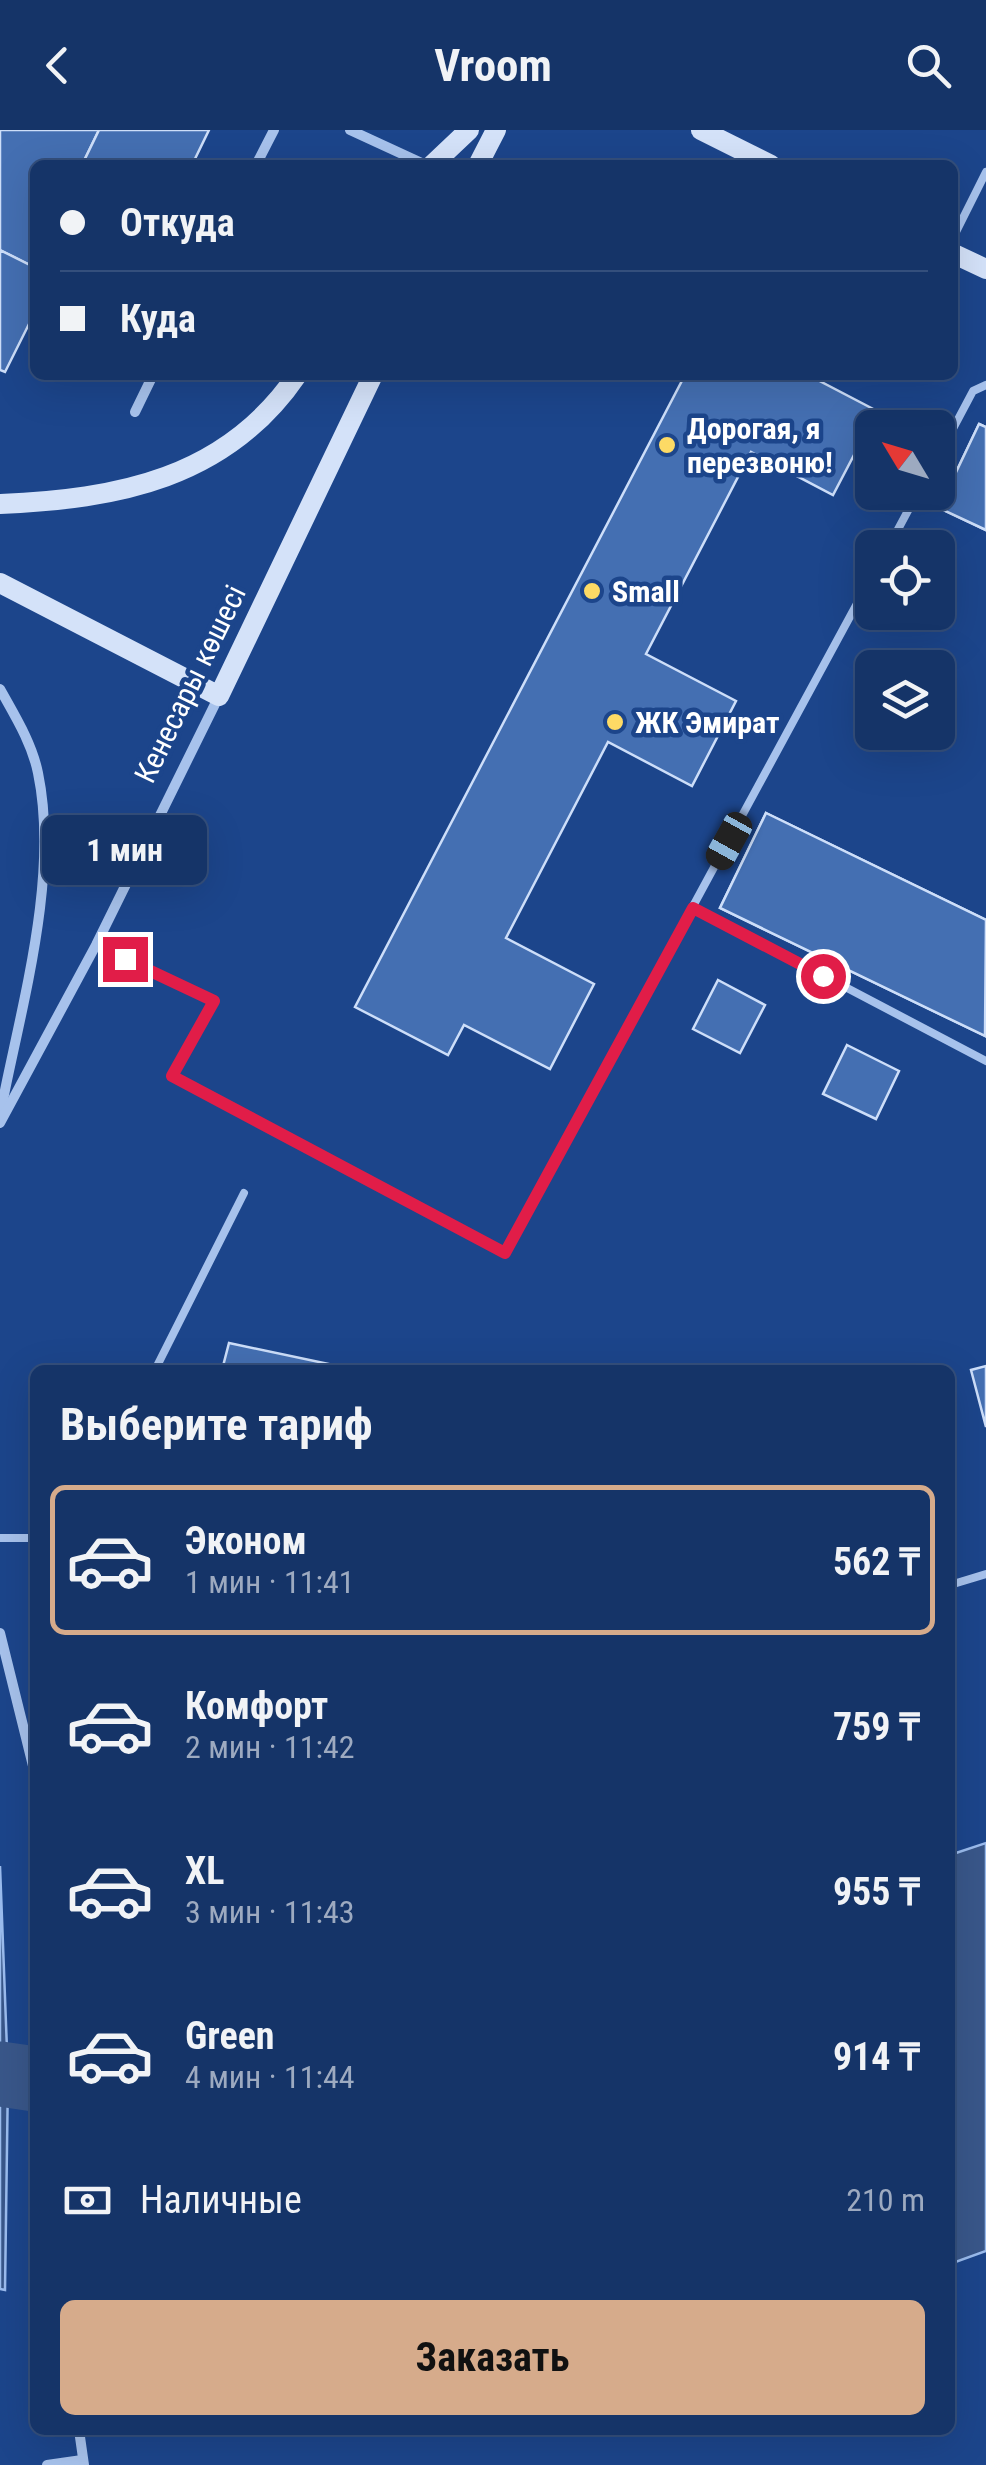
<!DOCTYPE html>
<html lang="ru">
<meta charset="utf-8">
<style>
body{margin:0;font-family:"Roboto Condensed",sans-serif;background:#223f71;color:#f1f3f6;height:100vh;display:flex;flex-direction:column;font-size:38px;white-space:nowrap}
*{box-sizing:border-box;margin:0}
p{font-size:32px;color:#9daac0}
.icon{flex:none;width:55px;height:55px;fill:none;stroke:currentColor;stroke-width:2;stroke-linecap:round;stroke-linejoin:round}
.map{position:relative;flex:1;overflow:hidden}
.side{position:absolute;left:30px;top:1235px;width:925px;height:1070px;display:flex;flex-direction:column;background:#153468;border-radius:15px;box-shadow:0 10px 40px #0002,0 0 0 2px #344f7c}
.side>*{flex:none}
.banner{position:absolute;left:30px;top:30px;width:928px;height:220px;border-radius:15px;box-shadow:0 10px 40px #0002,0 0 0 2px #344f7c;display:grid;align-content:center;height:220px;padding:0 30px;background:#153468}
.needle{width:65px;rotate:308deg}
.fabs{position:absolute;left:855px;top:280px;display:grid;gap:20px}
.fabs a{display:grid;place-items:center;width:100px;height:100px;border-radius:15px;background:#153468;box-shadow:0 10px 40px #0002,0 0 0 2px #344f7c;font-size:50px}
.end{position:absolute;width:45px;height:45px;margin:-22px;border:12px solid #e11d48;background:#fff;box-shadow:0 0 0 5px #fff}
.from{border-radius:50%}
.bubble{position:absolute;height:70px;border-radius:15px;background:#153468;box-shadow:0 10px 40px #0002,0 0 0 2px #344f7c;font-size:32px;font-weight:700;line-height:70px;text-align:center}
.car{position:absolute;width:30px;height:60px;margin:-30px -15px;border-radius:12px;box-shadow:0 0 8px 2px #0007;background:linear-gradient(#222 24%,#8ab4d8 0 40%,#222 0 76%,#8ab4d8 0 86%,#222 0)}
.banner b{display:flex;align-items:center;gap:35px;height:95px;font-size:38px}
.banner b+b{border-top:2px solid #344f7c}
.banner i{width:25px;height:25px;background:#f1f3f6}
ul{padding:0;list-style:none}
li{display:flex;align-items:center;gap:30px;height:150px;margin:0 20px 15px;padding:0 10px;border:5px solid transparent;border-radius:15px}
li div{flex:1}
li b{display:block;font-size:38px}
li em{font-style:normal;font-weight:700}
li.active{border-color:#d6ab8b}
li>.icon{width:90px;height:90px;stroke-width:1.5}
h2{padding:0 30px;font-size:45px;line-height:120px}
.pay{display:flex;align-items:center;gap:25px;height:110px;padding:0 30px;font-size:38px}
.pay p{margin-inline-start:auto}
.cta{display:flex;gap:20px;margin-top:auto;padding:20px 30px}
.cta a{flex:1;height:115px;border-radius:15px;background:#d6ab8b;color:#111;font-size:40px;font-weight:700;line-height:115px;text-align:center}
header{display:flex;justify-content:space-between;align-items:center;height:130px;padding:0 30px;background:#153468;font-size:45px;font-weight:700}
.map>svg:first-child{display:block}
.water{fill:#39578a;stroke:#9bbcee;stroke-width:2.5}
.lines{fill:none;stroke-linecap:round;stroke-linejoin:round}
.river{stroke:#39578a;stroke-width:65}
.building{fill:#446fb2;stroke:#cddef9;stroke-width:2.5}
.lane{stroke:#a7c2ec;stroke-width:8}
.street{stroke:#a7c2ec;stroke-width:10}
.secondary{stroke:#d4e2f9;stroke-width:20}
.route{stroke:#e11d48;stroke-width:12}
.poi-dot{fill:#fdda65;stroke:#1c458b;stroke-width:4}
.labels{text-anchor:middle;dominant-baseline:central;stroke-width:9;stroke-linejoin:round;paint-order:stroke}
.poi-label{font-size:30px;font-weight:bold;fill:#fff;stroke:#1c458b;text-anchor:start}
.street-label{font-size:30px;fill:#fff;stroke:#1c458b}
</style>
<header><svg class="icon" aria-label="back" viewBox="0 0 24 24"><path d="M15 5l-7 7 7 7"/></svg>Vroom<svg class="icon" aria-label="search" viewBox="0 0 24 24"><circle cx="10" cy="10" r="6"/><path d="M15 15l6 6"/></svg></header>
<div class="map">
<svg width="986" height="2335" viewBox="0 0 986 2335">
<rect width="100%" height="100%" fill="#1c458b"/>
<g class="water">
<path d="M 986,1713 L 986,2121 L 950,2134 L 950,1725 Z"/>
<path d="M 0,1736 L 8,1946 L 5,2160 L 0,2159 Z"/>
</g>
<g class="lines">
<path class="river" d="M 0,1944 L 35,1949"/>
</g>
<g class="building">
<path d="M 0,0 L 99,0 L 82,35 L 35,35 L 32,136 L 0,120 Z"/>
<path d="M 99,0 L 209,0 L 192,35 L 82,35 Z"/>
<path d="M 0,120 L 32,136 L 35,129 L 35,182 L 5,242 L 0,240 Z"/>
<path d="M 685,245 L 808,245 L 877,281 L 833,365 L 751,322 L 646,524 L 736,571 L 692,656 L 608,612 L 506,808 L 594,854 L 550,939 L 464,895 L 448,925 L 355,877 Z"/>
<path d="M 979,294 L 986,297 L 986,400 L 939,378 Z"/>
<path d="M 979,294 L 986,297 L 986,400 L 939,378 Z"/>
<path d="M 766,683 L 986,790 L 985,906 L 720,778 Z"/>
<path d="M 766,683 L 986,790 L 985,906 L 720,778 Z"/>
<path d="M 718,850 L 765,875 L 740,923 L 693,899 Z"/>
<path d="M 847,915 L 899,941 L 876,989 L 823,964 Z"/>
<path d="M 229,1213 L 357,1240 L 222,1240 Z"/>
<path d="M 986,1236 L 986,1297 L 971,1240 Z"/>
</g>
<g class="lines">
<g class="lane">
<path d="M 952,110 L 986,42"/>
<path d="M 938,327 L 973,261 L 986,255"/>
<path d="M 888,418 L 918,362"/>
<path d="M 693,777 L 986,931"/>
<path d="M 96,815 L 214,871 L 172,946 L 505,1123 L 872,446"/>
<path d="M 155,1240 L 244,1063"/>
<path d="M 0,1408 L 35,1408"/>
<path d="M 950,1455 L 986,1444"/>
</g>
<g class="street">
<path d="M 350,0 L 426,35"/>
<path d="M 256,35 L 274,0"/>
<path d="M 135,282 L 153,245"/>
<path d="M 0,559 C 15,586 32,613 38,643 C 60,749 20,880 0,985"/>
<path d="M 0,993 L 96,815 L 219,566"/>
<path d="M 0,1503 L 35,1644"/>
<path d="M 79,2300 L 84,2335"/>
<path d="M 47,2335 L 82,2330"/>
</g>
<g class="secondary">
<path d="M 701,0 L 771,35"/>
<path d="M 432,35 L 469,0"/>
<path d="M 478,35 L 496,0"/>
<path d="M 952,123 L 986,139"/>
<path d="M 0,374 C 117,369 226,349 297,245"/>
<path d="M 0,453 L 219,566 L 373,245"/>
</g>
</g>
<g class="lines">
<path class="route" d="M 125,829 L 214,871 L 172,946 L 505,1123 L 693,778 L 823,846"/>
</g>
<g class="poi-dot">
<circle cx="667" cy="315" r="10"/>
<circle cx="592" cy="461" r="10"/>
<circle cx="615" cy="592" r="10"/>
</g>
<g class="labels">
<g class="poi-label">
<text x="687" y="298">Дорогая, я<tspan x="687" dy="34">перезвоню!</tspan></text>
<text x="612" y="461">Small</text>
<text x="635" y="592">ЖК Эмират</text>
</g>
<g class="street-label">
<text transform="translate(190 554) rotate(-64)">Кенесары көшесі</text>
</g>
</g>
</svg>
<div class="fabs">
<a><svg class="needle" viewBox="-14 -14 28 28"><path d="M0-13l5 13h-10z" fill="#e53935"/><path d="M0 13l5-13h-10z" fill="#9daac0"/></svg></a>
<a><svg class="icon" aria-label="locate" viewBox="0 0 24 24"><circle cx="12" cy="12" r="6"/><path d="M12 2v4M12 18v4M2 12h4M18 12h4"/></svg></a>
<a><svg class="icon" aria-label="layers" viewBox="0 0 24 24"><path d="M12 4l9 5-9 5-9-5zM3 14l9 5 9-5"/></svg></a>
</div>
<i class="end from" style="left:823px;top:846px"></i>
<i class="end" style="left:125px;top:829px"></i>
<div class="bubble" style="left:42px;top:685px;width:165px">1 мин</div>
<i class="car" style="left:729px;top:711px;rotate:209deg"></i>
<div class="banner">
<b><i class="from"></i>Откуда</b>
<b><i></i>Куда</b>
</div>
<section class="side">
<h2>Выберите тариф</h2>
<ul>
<li class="active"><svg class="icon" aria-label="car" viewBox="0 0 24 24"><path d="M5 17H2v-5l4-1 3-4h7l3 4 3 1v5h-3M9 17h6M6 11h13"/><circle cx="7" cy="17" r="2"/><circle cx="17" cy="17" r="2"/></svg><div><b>Эконом</b><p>1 мин · 11:41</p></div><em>562 ₸</em></li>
<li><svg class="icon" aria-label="car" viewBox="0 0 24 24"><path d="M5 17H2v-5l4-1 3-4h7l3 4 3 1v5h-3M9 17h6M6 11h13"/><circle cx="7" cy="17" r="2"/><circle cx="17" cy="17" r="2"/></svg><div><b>Комфорт</b><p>2 мин · 11:42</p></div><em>759 ₸</em></li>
<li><svg class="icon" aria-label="car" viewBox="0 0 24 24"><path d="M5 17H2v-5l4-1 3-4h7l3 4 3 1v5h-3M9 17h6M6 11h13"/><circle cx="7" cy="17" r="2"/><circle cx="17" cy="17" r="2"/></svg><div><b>XL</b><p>3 мин · 11:43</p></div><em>955 ₸</em></li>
<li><svg class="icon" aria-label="car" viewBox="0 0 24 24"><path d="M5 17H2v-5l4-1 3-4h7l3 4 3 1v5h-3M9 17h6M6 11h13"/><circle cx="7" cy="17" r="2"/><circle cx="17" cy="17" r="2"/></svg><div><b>Green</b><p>4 мин · 11:44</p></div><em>914 ₸</em></li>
</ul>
<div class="pay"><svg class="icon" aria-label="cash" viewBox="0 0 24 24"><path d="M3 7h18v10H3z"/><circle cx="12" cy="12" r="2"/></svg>Наличные<p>210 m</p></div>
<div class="cta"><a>Заказать</a></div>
</section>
</div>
